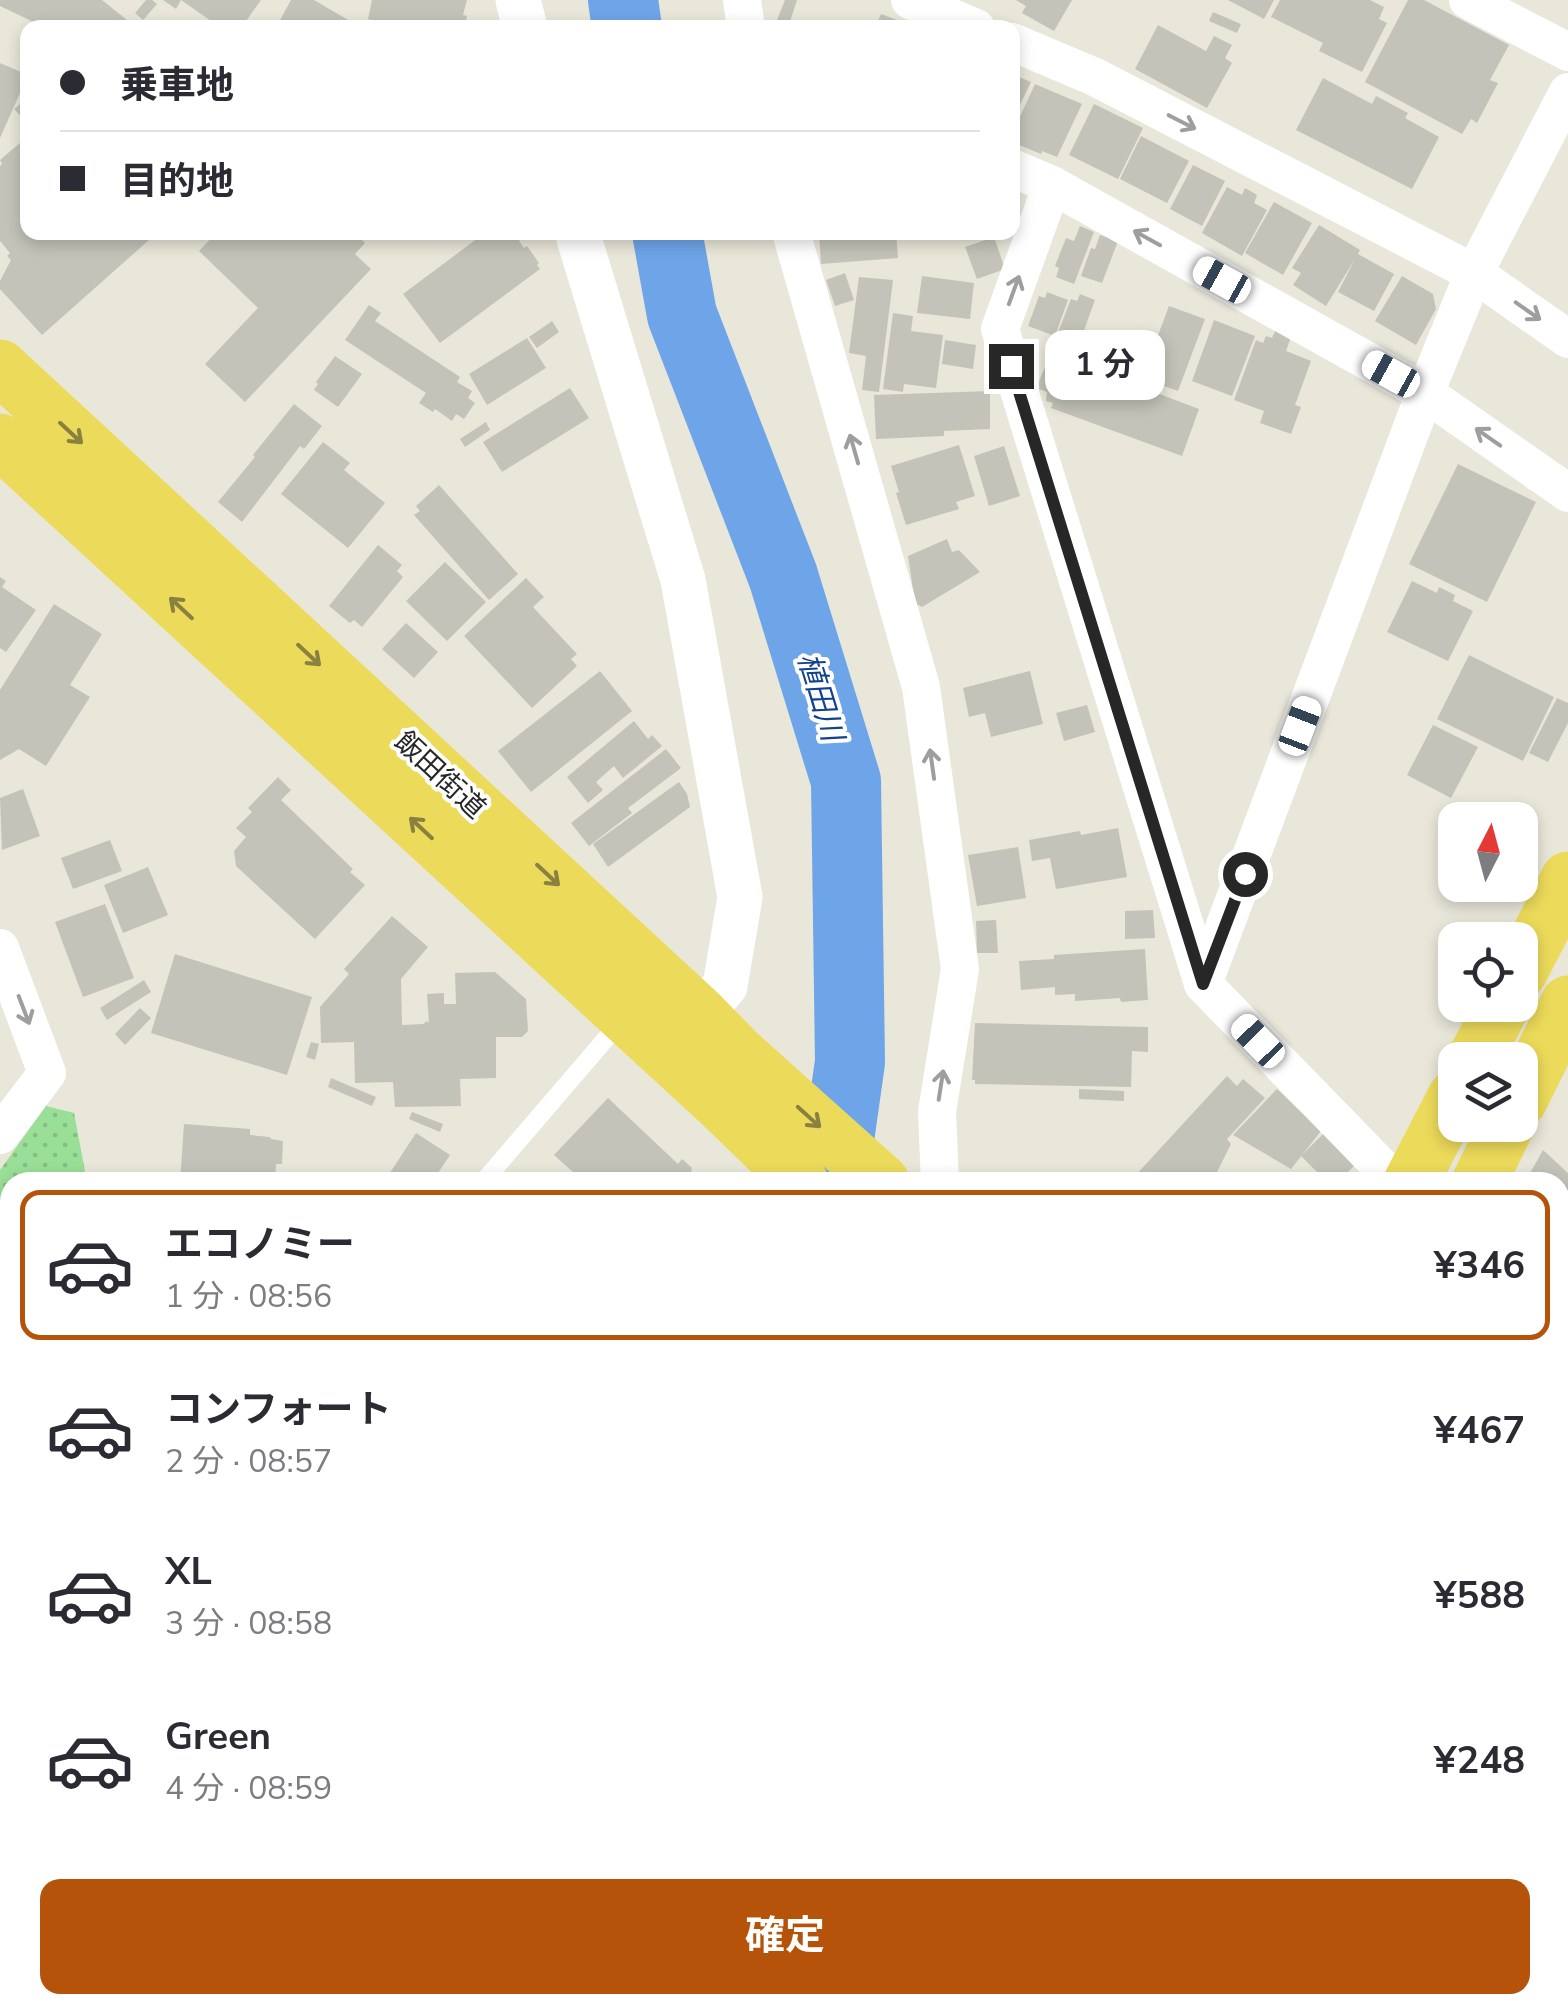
<!DOCTYPE html>
<html lang="ja">
<meta charset="utf-8">
<style>
body{margin:0;font-family:"Nunito Sans","Noto Sans JP",sans-serif;background:#f7f7f7;color:#2b2b33;height:100vh;display:flex;flex-direction:column;font-size:38px;white-space:nowrap}
*{box-sizing:border-box;margin:0}
p{font-size:32px;color:#7c7c81}
.icon{flex:none;width:55px;height:55px;fill:none;stroke:currentColor;stroke-width:2;stroke-linecap:round;stroke-linejoin:round}
.map{position:relative;flex:1;overflow:hidden}
.details{position:absolute;left:0px;top:1172px;width:1570px;height:842px;display:flex;flex-direction:column;background:#fff;border-radius:30px 30px 0 0;box-shadow:0 5px 15px #0003}
.details>*{flex:none}
.top-card{position:absolute;left:20px;top:20px;width:1000px;height:220px;border-radius:20px;box-shadow:0 5px 15px #0003;display:grid;align-content:center;height:220px;padding:0 40px;background:#fff}
.needle{width:65px;rotate:6deg}
.fabs{position:absolute;left:1438px;top:802px;display:grid;gap:20px}
.fabs a{display:grid;place-items:center;width:100px;height:100px;border-radius:20px;background:#fff;box-shadow:0 5px 15px #0003;font-size:50px}
.end{position:absolute;width:45px;height:45px;margin:-22px;border:12px solid #272727;background:#fff;box-shadow:0 0 0 5px #fff}
.from{border-radius:50%}
.bubble{position:absolute;height:70px;border-radius:20px;background:#fff;box-shadow:0 5px 15px #0003;font-size:32px;font-weight:700;line-height:70px;text-align:center}
.car{position:absolute;width:30px;height:60px;margin:-30px -15px;border-radius:12px;box-shadow:0 0 8px 2px #0007;background:linear-gradient(#fff 24%,#345 0 40%,#fff 0 76%,#345 0 86%,#fff 0)}
.top-card b{display:flex;align-items:center;gap:35px;height:95px;font-size:38px}
.top-card b+b{border-top:2px solid #e1e1e2}
.top-card i{width:25px;height:25px;background:#2b2b33}
ul{padding:18px 0 0;list-style:none}
li{display:flex;align-items:center;gap:30px;height:150px;margin:0 20px 15px;padding:0 20px;border:5px solid transparent;border-radius:20px}
li div{flex:1}
li b{display:block;font-size:38px}
li em{font-style:normal;font-weight:700}
li.active{border-color:#b45309}
li>.icon{width:90px;height:90px;stroke-width:1.5}
.button{display:flex;gap:20px;margin-top:auto;padding:20px 40px}
.button a{flex:1;height:115px;border-radius:20px;background:#b45309;color:#fff;font-size:40px;font-weight:700;line-height:115px;text-align:center}
.map>svg:first-child{display:block}
.park{fill:url(#park-dots)}
.water{fill:#6ea5e9}
.lines{fill:none;stroke-linecap:round;stroke-linejoin:round}
.river{stroke:#6ea5e9;stroke-width:70}
.building{fill:#c4c3b9}
.service{stroke:#fff;stroke-width:18}
.minor{stroke:#fff;stroke-width:38}
.tertiary{stroke:#fff;stroke-width:45}
.primary{stroke:#e2ea5d;stroke-width:55}
.trunk{stroke:#ecda5a;stroke-width:55}
.oneway{stroke:#9e9e9e}
.oneway2{stroke:#8a8040}
.route{stroke:#272727;stroke-width:12}
.labels{text-anchor:middle;dominant-baseline:central;stroke-width:8;stroke-linejoin:round;paint-order:stroke}
.street-label{font-size:28px;fill:#272727;stroke:#fff}
.water-label{font-size:30px;font-style:italic;fill:#124190;stroke:#fff}
</style>
<div class="map">
<svg width="1568" height="2013" viewBox="0 0 1568 2013">
<defs>
<pattern id="park-dots" width="8" height="8" patternUnits="userSpaceOnUse" patternTransform="scale(2.5)"><rect width="8" height="8" fill="#9adf97"/><path d="M2 2h.1M6 6h.1" fill="none" stroke="#85bf82" stroke-width="1.8" stroke-linecap="round"/></pattern>
</defs>
<rect width="100%" height="100%" fill="#e9e7d9"/>
<path class="park" d="M 46,1106 L 74,1113 L 87,1182 L 10,1182 L 10,1598 L 0,1635 L 0,1170 Z"/>
<path class="water" d="M 377,2005 L 514,2005 L 509,2013 L 373,2013 Z"/>
<g class="lines">
<g class="river">
<path d="M 623,0 L 627,28"/>
<path d="M 667,232 L 682,315 L 783,576 L 846,781 L 850,1062 L 833,1182"/>
</g>
</g>
<g class="building">
<path d="M 0,0 L 102,0 L 137,28 L 46,28 L 0,6 Z"/>
<path d="M 146,0 L 152,0 L 157,4 L 143,20 L 135,13 Z"/>
<path d="M 163,0 L 261,0 L 241,28 L 221,28 L 181,0 L 176,9 Z"/>
<path d="M 291,0 L 314,0 L 362,28 L 286,28 L 279,22 Z"/>
<path d="M 372,0 L 467,0 L 463,15 L 467,16 L 464,28 L 381,28 L 382,23 L 368,19 Z"/>
<path d="M 785,0 L 797,0 L 788,28 L 775,25 Z"/>
<path d="M 1016,0 L 1072,0 L 1054,31 L 1022,13 L 1026,6 Z"/>
<path d="M 1228,0 L 1274,0 L 1264,19 Z"/>
<path d="M 1280,0 L 1370,0 L 1384,7 L 1379,19 L 1387,23 L 1362,72 L 1319,51 L 1323,43 L 1271,17 Z"/>
<path d="M 1408,0 L 1424,0 L 1509,45 L 1490,80 L 1498,83 L 1477,123 L 1471,119 L 1462,134 L 1365,82 Z"/>
<path d="M 1213,12 L 1241,24 L 1237,33 L 1209,21 Z"/>
<path d="M 881,14 L 915,27 L 915,28 L 875,28 Z"/>
<path d="M 1158,25 L 1206,51 L 1214,36 L 1232,45 L 1225,58 L 1232,63 L 1207,108 L 1135,69 Z"/>
<path d="M 0,63 L 28,75 L 0,138 Z"/>
<path d="M 1012,74 L 1031,82 L 1012,121 Z"/>
<path d="M 1323,78 L 1372,104 L 1376,96 L 1408,113 L 1405,118 L 1439,137 L 1412,189 L 1296,130 Z"/>
<path d="M 1035,84 L 1082,104 L 1057,157 L 1042,151 L 1041,154 L 1012,142 L 1012,134 Z"/>
<path d="M 28,98 L 28,124 L 14,109 Z"/>
<path d="M 1094,104 L 1143,128 L 1118,179 L 1069,155 Z"/>
<path d="M 28,136 L 28,232 L 158,232 L 42,335 L 0,289 L 0,281 L 11,260 L 7,256 L 10,253 L 0,241 L 0,166 L 2,164 L 0,160 Z"/>
<path d="M 1141,136 L 1189,161 L 1167,203 L 1120,179 Z"/>
<path d="M 1193,165 L 1225,181 L 1202,226 L 1170,209 Z"/>
<path d="M 1227,187 L 1242,195 L 1245,188 L 1257,195 L 1254,203 L 1267,210 L 1242,256 L 1202,233 Z"/>
<path d="M 1274,202 L 1312,223 L 1283,275 L 1245,253 Z"/>
<path d="M 1319,225 L 1360,250 L 1358,254 L 1394,274 L 1374,311 L 1338,292 L 1355,259 L 1326,306 L 1293,285 L 1301,273 L 1292,268 Z"/>
<path d="M 1080,226 L 1094,232 L 1074,284 L 1056,277 L 1059,268 L 1055,266 L 1066,238 L 1074,241 Z"/>
<path d="M 217,232 L 354,232 L 365,243 L 355,254 L 371,269 L 245,402 L 205,364 L 258,308 L 199,251 Z"/>
<path d="M 486,232 L 529,232 L 519,241 L 524,248 L 527,246 L 539,263 L 537,265 L 540,269 L 440,343 L 403,294 Z"/>
<path d="M 819,232 L 896,232 L 898,258 L 821,264 Z"/>
<path d="M 1100,235 L 1118,241 L 1102,283 L 1081,276 L 1091,248 L 1095,249 Z"/>
<path d="M 994,237 L 1005,269 L 977,279 L 965,247 Z"/>
<path d="M 845,273 L 854,300 L 835,306 L 826,280 Z"/>
<path d="M 922,276 L 974,283 L 970,319 L 917,313 Z"/>
<path d="M 1402,276 L 1433,294 L 1436,309 L 1416,345 L 1375,321 Z"/>
<path d="M 859,277 L 893,280 L 879,392 L 862,390 L 866,356 L 849,353 Z"/>
<path d="M 1047,292 L 1068,300 L 1055,336 L 1028,326 L 1039,296 L 1045,298 Z"/>
<path d="M 1080,294 L 1095,300 L 1079,344 L 1057,335 L 1071,299 L 1077,301 Z"/>
<path d="M 369,305 L 381,313 L 375,321 L 460,377 L 457,382 L 472,391 L 468,398 L 475,403 L 464,419 L 456,414 L 452,421 L 435,409 L 433,412 L 419,403 L 426,393 L 345,340 Z"/>
<path d="M 1169,306 L 1205,319 L 1178,391 L 1142,378 Z"/>
<path d="M 893,313 L 913,316 L 911,331 L 943,335 L 936,388 L 904,384 L 903,392 L 883,389 Z"/>
<path d="M 1214,320 L 1255,336 L 1232,396 L 1192,381 Z"/>
<path d="M 552,321 L 559,332 L 537,348 L 529,337 Z"/>
<path d="M 1276,329 L 1292,334 L 1286,351 L 1311,361 L 1295,405 L 1301,407 L 1291,434 L 1260,423 L 1264,411 L 1234,400 L 1256,340 L 1263,343 L 1266,336 L 1272,338 Z"/>
<path d="M 527,338 L 546,368 L 487,405 L 469,374 Z"/>
<path d="M 945,340 L 976,345 L 973,369 L 942,364 Z"/>
<path d="M 1051,353 L 1199,409 L 1182,456 L 1051,408 L 1053,403 L 1046,401 L 1047,392 L 1036,388 Z"/>
<path d="M 335,356 L 362,374 L 338,407 L 314,390 L 318,384 L 316,382 Z"/>
<path d="M 570,388 L 589,418 L 502,472 L 483,442 Z"/>
<path d="M 990,391 L 990,429 L 944,431 L 944,436 L 876,439 L 874,395 Z"/>
<path d="M 294,404 L 322,426 L 304,449 L 300,446 L 242,522 L 218,502 L 255,457 L 253,455 Z"/>
<path d="M 486,422 L 490,430 L 465,447 L 460,439 Z"/>
<path d="M 323,442 L 350,463 L 344,470 L 385,503 L 348,548 L 281,494 Z"/>
<path d="M 959,445 L 975,496 L 956,502 L 959,509 L 906,525 L 896,493 L 899,492 L 891,466 Z"/>
<path d="M 1004,446 L 1020,496 L 989,506 L 974,456 Z"/>
<path d="M 1458,464 L 1536,502 L 1487,602 L 1409,564 Z"/>
<path d="M 439,485 L 518,574 L 489,600 L 414,515 L 420,511 L 416,506 Z"/>
<path d="M 947,539 L 952,552 L 959,550 L 980,572 L 922,607 L 915,603 L 908,556 Z"/>
<path d="M 378,545 L 402,565 L 397,571 L 403,577 L 362,627 L 354,620 L 350,623 L 329,606 Z"/>
<path d="M 445,562 L 486,602 L 447,641 L 406,601 Z"/>
<path d="M 0,577 L 6,581 L 2,587 L 36,610 L 6,652 L 0,648 Z"/>
<path d="M 526,578 L 544,597 L 533,607 L 577,654 L 571,659 L 577,666 L 532,708 L 464,636 Z"/>
<path d="M 1412,581 L 1437,593 L 1439,587 L 1455,595 L 1453,601 L 1473,611 L 1448,661 L 1387,632 Z"/>
<path d="M 54,604 L 102,634 L 70,685 L 90,697 L 46,766 L 19,749 L 0,760 L 0,690 Z"/>
<path d="M 406,623 L 438,652 L 414,678 L 382,649 Z"/>
<path d="M 1469,655 L 1554,697 L 1523,761 L 1437,719 Z"/>
<path d="M 600,671 L 632,711 L 531,792 L 498,751 Z"/>
<path d="M 1030,671 L 1043,724 L 991,737 L 985,713 L 969,717 L 963,688 Z"/>
<path d="M 1557,698 L 1568,703 L 1568,723 L 1548,762 L 1529,753 Z"/>
<path d="M 1087,705 L 1095,732 L 1064,741 L 1056,713 Z"/>
<path d="M 634,721 L 648,739 L 652,735 L 662,746 L 623,778 L 614,766 L 596,782 L 603,790 L 588,803 L 567,777 Z"/>
<path d="M 1433,725 L 1478,747 L 1451,798 L 1407,775 Z"/>
<path d="M 666,749 L 681,768 L 628,808 L 632,813 L 589,846 L 571,823 Z"/>
<path d="M 278,777 L 291,790 L 281,800 L 353,869 L 350,872 L 365,885 L 315,939 L 236,866 L 234,851 L 246,837 L 236,828 L 252,812 L 248,808 Z"/>
<path d="M 679,782 L 687,794 L 690,807 L 608,867 L 593,844 Z"/>
<path d="M 23,789 L 40,836 L 2,850 L 0,798 Z"/>
<path d="M 1118,828 L 1127,877 L 1056,889 L 1050,858 L 1032,861 L 1029,840 L 1080,831 L 1081,835 Z"/>
<path d="M 110,840 L 122,871 L 73,889 L 61,858 Z"/>
<path d="M 1018,847 L 1026,898 L 977,906 L 968,855 Z"/>
<path d="M 148,867 L 168,915 L 123,933 L 104,885 Z"/>
<path d="M 105,904 L 134,978 L 83,997 L 55,922 Z"/>
<path d="M 1153,910 L 1155,938 L 1125,939 L 1125,911 Z"/>
<path d="M 392,916 L 428,947 L 401,979 L 402,1025 L 423,1024 L 427,1021 L 429,1023 L 427,994 L 444,993 L 444,1004 L 456,1004 L 455,973 L 495,972 L 526,999 L 528,1031 L 522,1037 L 496,1037 L 496,1078 L 460,1079 L 461,1106 L 395,1107 L 393,1082 L 355,1083 L 354,1042 L 321,1043 L 320,1007 L 349,974 L 344,969 Z"/>
<path d="M 996,920 L 998,953 L 977,953 L 976,921 Z"/>
<path d="M 1145,949 L 1148,1000 L 1121,1002 L 1120,998 L 1075,1001 L 1075,994 L 1055,995 L 1055,987 L 1021,990 L 1019,961 L 1054,959 L 1054,955 Z"/>
<path d="M 175,954 L 312,997 L 287,1075 L 151,1033 Z"/>
<path d="M 144,980 L 151,992 L 107,1020 L 100,1008 Z"/>
<path d="M 140,1008 L 151,1018 L 125,1045 L 115,1034 Z"/>
<path d="M 975,1023 L 1148,1027 L 1148,1052 L 1132,1051 L 1131,1087 L 975,1084 L 975,1080 L 972,1080 Z"/>
<path d="M 311,1042 L 319,1044 L 315,1060 L 306,1057 Z"/>
<path d="M 1227,1076 L 1237,1086 L 1243,1079 L 1265,1098 L 1227,1139 L 1231,1144 L 1212,1182 L 1139,1182 L 1134,1177 Z"/>
<path d="M 331,1078 L 376,1097 L 372,1106 L 328,1087 Z"/>
<path d="M 1079,1089 L 1124,1091 L 1124,1101 L 1079,1099 Z"/>
<path d="M 1277,1089 L 1321,1131 L 1291,1169 L 1233,1135 Z"/>
<path d="M 608,1098 L 678,1164 L 682,1159 L 692,1168 L 689,1182 L 584,1182 L 554,1155 Z"/>
<path d="M 412,1112 L 443,1124 L 440,1132 L 409,1119 Z"/>
<path d="M 184,1124 L 250,1129 L 250,1135 L 270,1137 L 271,1139 L 283,1141 L 282,1164 L 276,1164 L 275,1182 L 180,1182 Z"/>
<path d="M 416,1133 L 450,1155 L 432,1182 L 384,1182 Z"/>
<path d="M 1324,1133 L 1356,1164 L 1338,1182 L 1327,1182 L 1301,1156 Z"/>
<path d="M 1543,1150 L 1568,1173 L 1568,1234 L 1560,1243 L 1560,1182 L 1525,1182 Z"/>
<path d="M 1560,1535 L 1568,1542 L 1568,1660 L 1560,1669 Z"/>
<path d="M 1568,1666 L 1568,1724 L 1560,1733 L 1560,1675 Z"/>
<path d="M 10,1919 L 10,1960 L 0,1954 L 0,1935 Z"/>
<path d="M 1560,1983 L 1568,1990 L 1568,2013 L 1472,2013 L 1464,2005 L 1560,2005 Z"/>
<path d="M 117,2005 L 282,2005 L 277,2013 L 129,2013 Z"/>
<path d="M 669,2005 L 755,2005 L 751,2013 L 686,2013 Z"/>
<path d="M 767,2005 L 796,2005 L 792,2013 L 763,2013 Z"/>
<path d="M 830,2005 L 933,2005 L 929,2013 L 845,2013 Z"/>
<path d="M 1267,2005 L 1347,2005 L 1340,2013 L 1259,2013 Z"/>
</g>
<g class="lines">
<path class="service" d="M 483,1182 L 622,1020"/>
<g class="minor">
<path d="M 742,0 L 746,28"/>
<path d="M 910,0 L 976,28"/>
<path d="M 1468,0 L 1568,52"/>
<path d="M 1012,42 L 1095,77 L 1474,273 L 1568,339"/>
<path d="M 1012,168 L 1052,185 L 1425,393 L 1568,493"/>
<path d="M 1052,185 L 1000,329 L 1203,984 L 1396,1182"/>
<path d="M 791,232 L 921,687 L 960,969 L 937,1112 L 940,1182"/>
<path d="M 0,948 L 47,1073 L 0,1135"/>
<path d="M 1203,984 L 1425,393 L 1474,273 L 1568,92"/>
<path d="M 1560,1329 L 1568,1336"/>
<path d="M 1153,2005 L 1161,2013"/>
<path d="M 559,2013 L 564,2005"/>
</g>
<g class="tertiary">
<path d="M 518,0 L 525,28"/>
<path d="M 577,232 L 683,580 L 740,897 L 725,986 L 700,1014"/>
</g>
<g class="primary">
<path d="M 1560,1815 L 1568,1822"/>
<path d="M 1560,1890 L 1568,1898"/>
<path d="M 996,2013 L 1000,2005"/>
<path d="M 1056,2013 L 1060,2005"/>
</g>
<g class="trunk">
<path d="M 0,367 L 700,1014 L 737,1052 L 882,1182"/>
<path d="M 0,441 L 724,1107 L 801,1182"/>
<path d="M 1520,972 L 1568,879"/>
<path d="M 1474,1060 L 1503,1005"/>
<path d="M 1520,1100 L 1568,1003"/>
<path d="M 1411,1182 L 1455,1097"/>
<path d="M 1479,1182 L 1507,1125"/>
</g>
</g>
<defs><path id="oneway-shaft" d="M-6 0H5M1.5-3L5.5 0L1.5 3" fill="none" stroke-width="1.6" stroke-linecap="round" stroke-linejoin="round" transform="scale(2.5)"/></defs>
<g class="oneway">
<use href="#oneway-shaft" transform="translate(1182 122) rotate(27)"/>
<use href="#oneway-shaft" transform="translate(1147 238) rotate(-151)"/>
<use href="#oneway-shaft" transform="translate(1014 290) rotate(-70)"/>
<use href="#oneway-shaft" transform="translate(1528 311) rotate(35)"/>
<use href="#oneway-shaft" transform="translate(1488 437) rotate(-145)"/>
<use href="#oneway-shaft" transform="translate(854 449) rotate(-106)"/>
<use href="#oneway-shaft" transform="translate(932 764) rotate(-98)"/>
<use href="#oneway-shaft" transform="translate(24 1010) rotate(69)"/>
<use href="#oneway-shaft" transform="translate(941 1085) rotate(-81)"/>
</g>
<g class="oneway2">
<use href="#oneway-shaft" transform="translate(71 433) rotate(43)"/>
<use href="#oneway-shaft" transform="translate(181 608) rotate(-137)"/>
<use href="#oneway-shaft" transform="translate(309 655) rotate(43)"/>
<use href="#oneway-shaft" transform="translate(421 828) rotate(-137)"/>
<use href="#oneway-shaft" transform="translate(548 875) rotate(43)"/>
<use href="#oneway-shaft" transform="translate(809 1117) rotate(42)"/>
</g>
<g class="lines">
<path class="route" d="M 1011,366 L 1203,984 L 1245,874"/>
</g>
<g class="labels">
<g class="street-label">
<text transform="translate(440 775) rotate(43)">飯田街道</text>
</g>
<g class="water-label">
<text transform="translate(820 697) rotate(73)">植田川</text>
</g>
</g>
</svg>
<div class="fabs">
<a><svg class="needle" viewBox="-14 -14 28 28"><path d="M0-13l5 13h-10z" fill="#e53935"/><path d="M0 13l5-13h-10z" fill="#7c7c81"/></svg></a>
<a><svg class="icon" aria-label="locate" viewBox="0 0 24 24"><circle cx="12" cy="12" r="6"/><path d="M12 2v4M12 18v4M2 12h4M18 12h4"/></svg></a>
<a><svg class="icon" aria-label="layers" viewBox="0 0 24 24"><path d="M12 4l9 5-9 5-9-5zM3 14l9 5 9-5"/></svg></a>
</div>
<i class="end from" style="left:1245px;top:874px"></i>
<i class="end" style="left:1011px;top:366px"></i>
<div class="bubble" style="left:1045px;top:330px;width:120px">1 分</div>
<i class="car" style="left:1222px;top:280px;rotate:299deg"></i>
<i class="car" style="left:1391px;top:374px;rotate:299deg"></i>
<i class="car" style="left:1300px;top:726px;rotate:21deg"></i>
<i class="car" style="left:1258px;top:1041px;rotate:316deg"></i>
<div class="top-card">
<b><i class="from"></i>乗車地</b>
<b><i></i>目的地</b>
</div>
<section class="details">
<ul>
<li class="active"><svg class="icon" aria-label="car" viewBox="0 0 24 24"><path d="M5 17H2v-5l4-1 3-4h7l3 4 3 1v5h-3M9 17h6M6 11h13"/><circle cx="7" cy="17" r="2"/><circle cx="17" cy="17" r="2"/></svg><div><b>エコノミー</b><p>1 分 · 08:56</p></div><em>¥346</em></li>
<li><svg class="icon" aria-label="car" viewBox="0 0 24 24"><path d="M5 17H2v-5l4-1 3-4h7l3 4 3 1v5h-3M9 17h6M6 11h13"/><circle cx="7" cy="17" r="2"/><circle cx="17" cy="17" r="2"/></svg><div><b>コンフォート</b><p>2 分 · 08:57</p></div><em>¥467</em></li>
<li><svg class="icon" aria-label="car" viewBox="0 0 24 24"><path d="M5 17H2v-5l4-1 3-4h7l3 4 3 1v5h-3M9 17h6M6 11h13"/><circle cx="7" cy="17" r="2"/><circle cx="17" cy="17" r="2"/></svg><div><b>XL</b><p>3 分 · 08:58</p></div><em>¥588</em></li>
<li><svg class="icon" aria-label="car" viewBox="0 0 24 24"><path d="M5 17H2v-5l4-1 3-4h7l3 4 3 1v5h-3M9 17h6M6 11h13"/><circle cx="7" cy="17" r="2"/><circle cx="17" cy="17" r="2"/></svg><div><b>Green</b><p>4 分 · 08:59</p></div><em>¥248</em></li>
</ul>
<div class="button"><a>確定</a></div>
</section>
</div>
